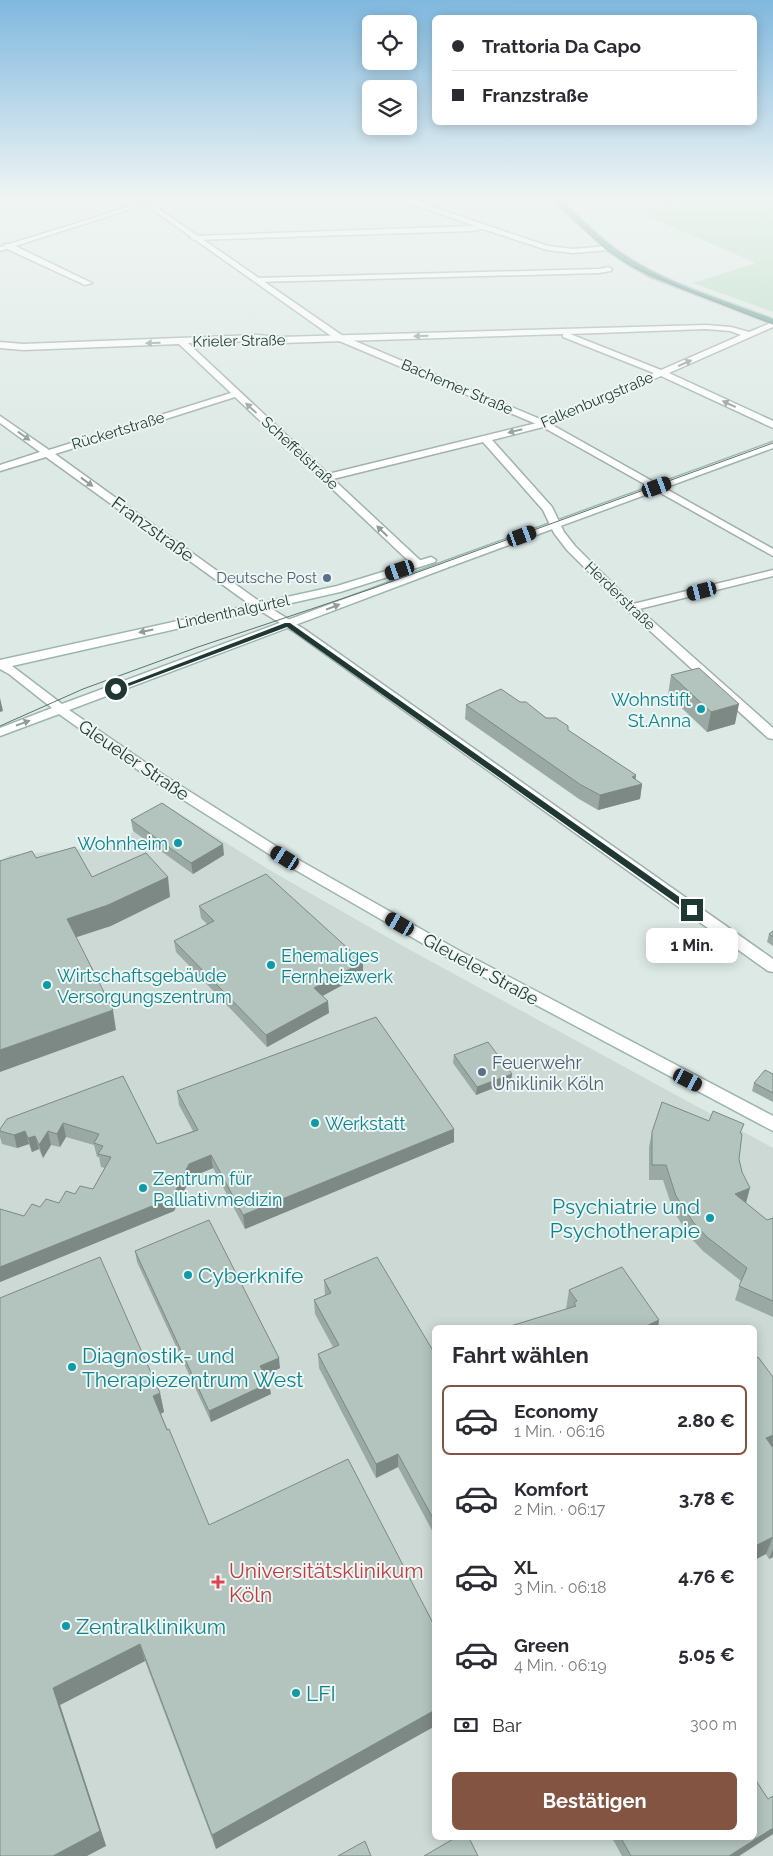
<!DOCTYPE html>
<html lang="de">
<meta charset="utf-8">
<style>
body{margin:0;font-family:Raleway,sans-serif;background:#f2f2f3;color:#2b2b33;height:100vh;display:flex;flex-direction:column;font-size:19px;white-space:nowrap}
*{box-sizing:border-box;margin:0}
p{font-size:16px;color:#7c7c81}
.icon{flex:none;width:28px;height:28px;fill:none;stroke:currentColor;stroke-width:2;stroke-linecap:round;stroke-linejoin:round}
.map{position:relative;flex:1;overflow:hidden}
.panel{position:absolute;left:432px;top:1325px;width:325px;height:515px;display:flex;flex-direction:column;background:#fff;border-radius:8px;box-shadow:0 2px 12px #0003}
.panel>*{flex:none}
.banner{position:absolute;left:432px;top:15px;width:325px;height:110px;border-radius:8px;box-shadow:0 2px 12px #0003;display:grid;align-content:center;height:110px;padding:0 20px;background:#fff}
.fabs{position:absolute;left:362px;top:15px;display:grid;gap:10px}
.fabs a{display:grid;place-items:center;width:55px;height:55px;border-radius:8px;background:#fff;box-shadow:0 2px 12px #0003;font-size:25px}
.end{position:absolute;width:22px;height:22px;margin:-11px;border:6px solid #1f3833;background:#fff;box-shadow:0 0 0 2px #fff}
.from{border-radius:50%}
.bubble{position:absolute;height:35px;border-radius:8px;background:#fff;box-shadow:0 2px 12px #0003;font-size:16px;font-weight:700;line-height:35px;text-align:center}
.car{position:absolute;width:15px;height:30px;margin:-15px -8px;border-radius:6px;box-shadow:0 0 4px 1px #0007;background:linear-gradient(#222 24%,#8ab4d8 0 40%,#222 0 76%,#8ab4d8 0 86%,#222 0)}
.banner b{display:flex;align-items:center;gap:18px;height:48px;font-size:19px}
.banner b+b{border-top:1px solid #e1e1e2}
.banner i{width:12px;height:12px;background:#2b2b33}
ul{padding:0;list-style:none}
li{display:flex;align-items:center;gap:15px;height:70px;margin:0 10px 8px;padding:0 10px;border:2px solid transparent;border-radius:8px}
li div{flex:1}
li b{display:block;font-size:19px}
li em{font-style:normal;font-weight:700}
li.active{border-color:#845442}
li>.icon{width:45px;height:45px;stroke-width:1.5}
h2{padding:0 20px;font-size:22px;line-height:60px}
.pay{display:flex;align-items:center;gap:12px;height:55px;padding:0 20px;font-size:19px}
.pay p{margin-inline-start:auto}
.action{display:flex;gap:10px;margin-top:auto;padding:10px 20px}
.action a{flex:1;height:58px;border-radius:8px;background:#845442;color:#fff;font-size:20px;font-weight:700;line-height:58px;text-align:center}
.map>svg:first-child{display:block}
.built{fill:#ccd9d4;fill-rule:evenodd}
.green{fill:#b6dac3}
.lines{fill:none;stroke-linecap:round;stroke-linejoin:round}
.minor-casing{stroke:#a0b0ac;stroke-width:3}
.tertiary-casing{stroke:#a0b0ac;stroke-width:3}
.secondary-casing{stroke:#9db5ae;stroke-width:3}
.primary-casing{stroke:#bcc3c2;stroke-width:3}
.minor{fill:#fff;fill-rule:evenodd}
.tertiary{fill:#fff;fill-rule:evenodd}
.secondary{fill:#fff;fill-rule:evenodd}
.primary{fill:#629e94;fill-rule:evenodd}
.tram{stroke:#59746f;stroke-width:1}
.wall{fill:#9aa9a3}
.shaded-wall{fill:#7d8985}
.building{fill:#b3c4be;stroke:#7d8985}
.oneway{fill:#8f9c99}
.route{fill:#1f3833}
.service-dot{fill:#5c6f8a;stroke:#edf6f2;stroke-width:2}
.culture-dot{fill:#0f9aa8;stroke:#edf6f2;stroke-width:2}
.health-dot{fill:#e0444e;stroke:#edf6f2;stroke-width:2}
.labels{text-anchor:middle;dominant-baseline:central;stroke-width:4;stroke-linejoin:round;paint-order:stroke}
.far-street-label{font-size:15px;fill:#1f3833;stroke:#edf6f2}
.far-service-label{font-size:15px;fill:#4e5e75;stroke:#edf6f2;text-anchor:end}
.street-label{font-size:18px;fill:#1f3833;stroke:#edf6f2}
.culture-label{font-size:18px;fill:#0d838f;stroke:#edf6f2;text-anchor:start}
.service-label{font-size:18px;fill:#4e5e75;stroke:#edf6f2;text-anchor:start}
.near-culture-label{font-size:21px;fill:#0d838f;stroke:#edf6f2;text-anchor:start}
.near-health-label{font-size:21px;fill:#be3a42;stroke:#edf6f2;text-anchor:start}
</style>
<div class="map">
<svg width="773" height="1856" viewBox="0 0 773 1856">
<rect width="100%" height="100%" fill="#dde9e5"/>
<path class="built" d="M 172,809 L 271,871 L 410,950 L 773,1148 L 773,1856 L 0,1856 L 0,860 L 11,855 L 112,847 L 133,832 ZM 435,1328 L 755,1328 L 755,1838 L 435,1838 Z"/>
<path class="green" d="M 705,200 L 773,200 L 773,312 L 693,283 L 756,263 L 638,212 L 658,207 Z"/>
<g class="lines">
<g class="minor-casing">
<g id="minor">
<path d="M 401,200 L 412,200 L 548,246 L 573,249 L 609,246 L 613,248 L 609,250 L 573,253 L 547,250 L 483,229 L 471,231 L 194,240 L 190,238 L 194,236 L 475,226 Z"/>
<path d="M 5,244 L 11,244 L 92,283 L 85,285 L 5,248 Z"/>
<path d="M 608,267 L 612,269 L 611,271 L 599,273 L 257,282 L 253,280 L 257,278 L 599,269 Z"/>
<path d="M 773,322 L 773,327 L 669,373 L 773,421 L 773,428 L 661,376 L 547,426 L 492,440 L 552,507 L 564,532 L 575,546 L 633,604 L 773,570 L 773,576 L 639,609 L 773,728 L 773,739 L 768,738 L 627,610 L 567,550 L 554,533 L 543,510 L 483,442 L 333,479 L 422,562 L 423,564 L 422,566 L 414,566 L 235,397 L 55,454 L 256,599 L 304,629 L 773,959 L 773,972 L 768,971 L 296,633 L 248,603 L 46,457 L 0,471 L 0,465 L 40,452 L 0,423 L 0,416 L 49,450 L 231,393 L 179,344 L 23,350 L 0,348 L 0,342 L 23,344 L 257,335 L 281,337 L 706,325 L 731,327 L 749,332 ZM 706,329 L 730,331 L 741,335 L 661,370 L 570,334 ZM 563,334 L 563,337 L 654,373 L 541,422 L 328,474 L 188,343 L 257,341 L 281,343 Z"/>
</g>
</g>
<g class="tertiary-casing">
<g id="tertiary">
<path d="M 138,204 L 143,205 L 0,251 L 0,247 Z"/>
<path d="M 149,205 L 153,205 L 343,336 L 547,422 L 773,549 L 773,556 L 541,426 L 337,340 L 149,207 Z"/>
</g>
</g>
<g class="secondary-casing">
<path id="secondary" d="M 773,442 L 773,448 L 457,564 L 69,710 L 165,776 L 290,855 L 458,950 L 773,1116 L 773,1131 L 448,958 L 280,861 L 155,782 L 59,714 L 0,736 L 0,728 L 52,708 L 9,674 L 0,669 L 0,660 L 337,586 L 431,557 L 436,560 L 435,562 L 340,592 L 12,666 L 62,704 L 449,560 Z"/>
</g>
<g class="primary-casing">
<path id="primary" d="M 554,200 L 562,200 C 578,216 594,233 613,247 C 659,282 719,298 773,319 L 773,324 L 650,277 L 630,266 L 606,250 Z"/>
</g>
<use href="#minor" class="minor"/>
<use href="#tertiary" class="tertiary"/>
<use href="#secondary" class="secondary"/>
<use href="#primary" class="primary"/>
<g class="tram">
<path d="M 551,200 L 605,248 L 630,265 L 686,290 L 773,324"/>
<path d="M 0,726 L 83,689 L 198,647 L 374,588 L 773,443"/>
</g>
</g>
<g class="wall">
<path d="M 671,675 L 735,724 L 707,732 L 668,695 Z"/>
<path d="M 520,702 L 568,730 L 642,784 L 640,799 L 598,810 L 579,799 L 465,719 L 466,705 Z"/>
<path d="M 131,820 L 224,855 L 193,874 L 133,831 Z"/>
<path d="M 199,906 L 363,974 L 322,996 L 329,1013 L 267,1047 L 176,952 L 174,941 L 207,924 L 201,918 Z"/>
<path d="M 773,931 L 773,946 L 767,942 L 769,934 Z"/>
<path d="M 454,1055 L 512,1074 L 511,1081 L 476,1095 L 453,1063 Z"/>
<path d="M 773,1074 L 773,1102 L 752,1091 L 754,1083 Z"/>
<path d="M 123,1076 L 157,1144 L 193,1131 L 179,1105 L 177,1091 L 454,1129 L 454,1142 L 245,1229 L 213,1168 L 191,1177 L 174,1211 L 0,1282 L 0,1209 L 24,1216 L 40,1207 L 59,1203 L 75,1194 L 93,1189 L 105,1168 L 101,1167 L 99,1157 L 97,1157 L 94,1145 L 66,1137 L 60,1147 L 51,1145 L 43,1158 L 39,1149 L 32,1152 L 29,1144 L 17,1148 L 2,1144 L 0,1137 L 0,1129 Z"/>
<path d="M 652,1132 L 742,1134 L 739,1159 L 746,1203 L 767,1220 L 773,1218 L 773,1317 L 735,1300 L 741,1281 L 703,1251 L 689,1236 L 673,1210 L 663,1180 L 649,1180 L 649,1147 Z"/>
<path d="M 135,1251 L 280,1368 L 265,1375 L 271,1394 L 211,1422 L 137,1262 Z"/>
<path d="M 324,1280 L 435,1354 L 435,1536 L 398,1467 L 376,1478 L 319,1368 L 318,1354 L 333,1347 L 315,1314 L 314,1300 L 325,1295 Z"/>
<path d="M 569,1290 L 659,1320 L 566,1309 Z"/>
<path d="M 773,1377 L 773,1557 L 769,1559 L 766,1554 Z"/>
<path d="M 160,1393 L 164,1412 L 161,1414 L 209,1525 L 435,1627 L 435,1726 L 216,1849 L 145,1661 L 60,1705 L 106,1846 L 0,1856 Z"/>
<path d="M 773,1796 L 773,1834 L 739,1856 L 622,1856 L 612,1838 L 755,1838 L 768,1799 Z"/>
</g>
<g class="shaded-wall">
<path d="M 0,698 L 3,711 L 0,712 Z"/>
<path d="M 739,704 L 735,724 L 707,732 L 711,712 Z"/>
<path d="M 636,775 L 635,786 L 642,784 L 640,799 L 598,810 L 600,795 Z"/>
<path d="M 223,844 L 224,855 L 193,874 L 191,863 Z"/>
<path d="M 168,877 L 170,897 L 111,926 L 71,939 L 67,919 Z"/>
<path d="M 363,962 L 363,974 L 315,1000 L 314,988 Z"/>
<path d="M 328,1001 L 329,1013 L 267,1047 L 266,1035 Z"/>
<path d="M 113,1010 L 116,1030 L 0,1072 L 0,1050 Z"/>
<path d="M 512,1074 L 511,1081 L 476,1095 L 477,1087 Z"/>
<path d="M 63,1123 L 66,1137 L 60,1147 L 57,1134 Z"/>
<path d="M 454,1129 L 454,1142 L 245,1229 L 243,1215 Z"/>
<path d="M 25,1131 L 29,1144 L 17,1148 L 14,1135 Z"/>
<path d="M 48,1131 L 51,1145 L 43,1158 L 39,1145 Z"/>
<path d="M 35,1136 L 39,1149 L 32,1152 L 28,1138 Z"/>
<path d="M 211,1155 L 213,1168 L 191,1177 L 174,1211 L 0,1282 L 0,1267 L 189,1164 Z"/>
<path d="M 750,1188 L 746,1203 L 735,1194 Z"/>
<path d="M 659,1320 L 658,1328 L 644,1328 L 644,1327 Z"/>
<path d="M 279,1358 L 280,1368 L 262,1377 L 260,1366 Z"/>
<path d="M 269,1383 L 271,1394 L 211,1422 L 209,1411 Z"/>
<path d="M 160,1393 L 164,1412 L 157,1415 L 153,1396 Z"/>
<path d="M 773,1435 L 773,1450 L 766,1438 Z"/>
<path d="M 398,1454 L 398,1467 L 376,1478 L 376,1464 Z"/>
<path d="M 773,1537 L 766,1554 L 755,1560 L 755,1546 Z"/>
<path d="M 773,1549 L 773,1557 L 769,1559 Z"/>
<path d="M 140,1644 L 145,1661 L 60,1705 L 106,1846 L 87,1856 L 53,1856 L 53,1688 Z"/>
<path d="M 435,1710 L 435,1726 L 216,1849 L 212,1835 Z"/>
<path d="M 773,1828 L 773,1834 L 739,1856 L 729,1856 Z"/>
</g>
<g class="building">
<path d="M 699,668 L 739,704 L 711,712 L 671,675 Z"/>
<path d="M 501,689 L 520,702 L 526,702 L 546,718 L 556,718 L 568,726 L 568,730 L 636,775 L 632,777 L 642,784 L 600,795 L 581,785 L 466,705 Z"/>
<path d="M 162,803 L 223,844 L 191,863 L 131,820 Z"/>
<path d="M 75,847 L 92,877 L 146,853 L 168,877 L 108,905 L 67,919 L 113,1010 L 0,1050 L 0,861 L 32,851 L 36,858 Z"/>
<path d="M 266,874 L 363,962 L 314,988 L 328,1001 L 266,1035 L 174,941 L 214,921 L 199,906 Z"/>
<path d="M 773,931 L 773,937 L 769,934 Z"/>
<path d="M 376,1017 L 454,1129 L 243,1215 L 211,1155 L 189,1164 L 172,1198 L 0,1267 L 0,1209 L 24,1216 L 32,1204 L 40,1207 L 46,1199 L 59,1203 L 66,1191 L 75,1194 L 80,1186 L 93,1189 L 111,1157 L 98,1154 L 103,1146 L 94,1143 L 99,1134 L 63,1123 L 57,1134 L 48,1131 L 39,1145 L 35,1136 L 28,1138 L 25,1131 L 14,1135 L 0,1131 L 0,1129 L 7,1119 L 123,1076 L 157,1144 L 198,1130 L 177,1091 Z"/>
<path d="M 488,1042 L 512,1074 L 477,1087 L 454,1055 Z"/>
<path d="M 765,1070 L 773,1074 L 773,1093 L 754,1083 Z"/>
<path d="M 662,1102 L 709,1121 L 713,1111 L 744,1124 L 740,1133 L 742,1134 L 739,1159 L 742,1172 L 750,1188 L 735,1194 L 767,1220 L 773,1218 L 773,1301 L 739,1286 L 747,1268 L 707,1237 L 693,1222 L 676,1196 L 666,1165 L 652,1165 L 652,1132 Z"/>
<path d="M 209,1220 L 279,1358 L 260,1366 L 269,1383 L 209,1411 L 135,1251 Z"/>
<path d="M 100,1257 L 160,1393 L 153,1396 L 167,1430 L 169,1429 L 209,1525 L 348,1459 L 435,1627 L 435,1710 L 212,1835 L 140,1644 L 53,1688 L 100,1831 L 53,1856 L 0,1856 L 0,1298 Z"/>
<path d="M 377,1257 L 435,1354 L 435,1522 L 398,1454 L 376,1464 L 318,1354 L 339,1345 L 314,1300 L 331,1293 L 324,1280 Z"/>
<path d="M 622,1267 L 659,1320 L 644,1327 L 645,1328 L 504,1328 L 576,1306 L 574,1303 L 577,1301 L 569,1290 Z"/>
<path d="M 758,1357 L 773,1377 L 773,1435 L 766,1438 L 773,1448 L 773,1537 L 755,1546 L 755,1359 Z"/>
<path d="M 755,1779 L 768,1799 L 773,1796 L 773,1828 L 729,1856 L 631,1856 L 621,1838 L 755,1838 Z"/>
<path d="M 455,1838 L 469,1838 L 478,1856 L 424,1856 Z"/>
<path d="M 365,1841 L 371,1856 L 338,1856 Z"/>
</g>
<defs><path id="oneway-solid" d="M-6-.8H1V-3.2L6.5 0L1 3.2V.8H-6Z" transform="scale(1.25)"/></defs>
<g class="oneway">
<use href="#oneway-solid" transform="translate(421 336) rotate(178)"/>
<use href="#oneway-solid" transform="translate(153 343) rotate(178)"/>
<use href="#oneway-solid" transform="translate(685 363) rotate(-24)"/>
<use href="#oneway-solid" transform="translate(729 404) rotate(-155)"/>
<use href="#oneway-solid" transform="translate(251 408) rotate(-137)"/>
<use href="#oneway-solid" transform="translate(515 431) rotate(166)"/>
<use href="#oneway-solid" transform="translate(24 436) rotate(36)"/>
<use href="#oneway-solid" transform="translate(87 482) rotate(36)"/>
<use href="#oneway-solid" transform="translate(382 531) rotate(-136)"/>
<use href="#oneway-solid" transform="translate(333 607) rotate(-21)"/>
<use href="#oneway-solid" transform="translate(146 631) rotate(168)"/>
<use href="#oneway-solid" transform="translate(23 723) rotate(-20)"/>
</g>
<linearGradient id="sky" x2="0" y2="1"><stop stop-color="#80b8de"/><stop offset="0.43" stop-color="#f0f5f3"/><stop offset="1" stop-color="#f0f5f3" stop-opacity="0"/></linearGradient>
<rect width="773" height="460" fill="url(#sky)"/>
<path class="route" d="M 285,623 L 290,623 L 695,908 L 695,912 L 689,912 L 287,627 L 118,690 L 113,689 Z"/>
<g class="service-dot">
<circle cx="327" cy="578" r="5"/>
<circle cx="482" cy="1072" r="5"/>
</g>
<g class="culture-dot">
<circle cx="701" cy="709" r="5"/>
<circle cx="178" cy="843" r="5"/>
<circle cx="271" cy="965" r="5"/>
<circle cx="47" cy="985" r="5"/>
<circle cx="315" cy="1123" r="5"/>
<circle cx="143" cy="1188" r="5"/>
<circle cx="710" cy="1218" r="5"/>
<circle cx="188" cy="1275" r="5"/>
<circle cx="72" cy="1367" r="5"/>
<circle cx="66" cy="1626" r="5"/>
<circle cx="296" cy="1693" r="5"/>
</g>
<path class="health-dot" d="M215.5 1574.5h5v5h5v5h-5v5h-5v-5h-5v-5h5z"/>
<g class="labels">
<g class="far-street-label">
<text transform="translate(239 341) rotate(-1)">Krieler Straße</text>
<text transform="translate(457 387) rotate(23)">Bachemer Straße</text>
<text transform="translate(597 400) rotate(-23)">Falkenburgstraße</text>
<text transform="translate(118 431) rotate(-17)">Rückertstraße</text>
<text transform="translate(300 453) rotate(43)">Scheffelstraße</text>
<text transform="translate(620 596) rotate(44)">Herderstraße</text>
<text transform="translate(233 612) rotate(-12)">Lindenthalgürtel</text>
</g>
<g class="far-service-label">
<text x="317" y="578">Deutsche Post</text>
</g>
<g class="street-label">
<text transform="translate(153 529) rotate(36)">Franzstraße</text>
<text transform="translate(134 760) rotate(34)">Gleueler Straße</text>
<text transform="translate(481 969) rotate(29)">Gleueler Straße</text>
</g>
<g class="culture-label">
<text x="691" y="699" text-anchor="end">Wohnstift<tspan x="691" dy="21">St.Anna</tspan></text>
<text x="168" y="843" text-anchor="end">Wohnheim</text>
<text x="281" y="955">Ehemaliges<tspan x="281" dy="21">Fernheizwerk</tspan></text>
<text x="57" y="975">Wirtschaftsgebäude<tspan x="57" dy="21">Versorgungszentrum</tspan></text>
<text x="325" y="1123">Werkstatt</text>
<text x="153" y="1178">Zentrum für<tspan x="153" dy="21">Palliativmedizin</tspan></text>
</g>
<g class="service-label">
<text x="492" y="1062">Feuerwehr<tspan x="492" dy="21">Uniklinik Köln</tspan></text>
</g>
<g class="near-culture-label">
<text x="700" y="1206" text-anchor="end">Psychiatrie und<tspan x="700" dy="24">Psychotherapie</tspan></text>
<text x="198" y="1275">Cyberknife</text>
<text x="82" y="1355">Diagnostik- und<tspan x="82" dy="24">Therapiezentrum West</tspan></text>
<text x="76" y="1626">Zentralklinikum</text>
<text x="306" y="1693">LFI</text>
</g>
<g class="near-health-label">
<text x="229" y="1570">Universitätsklinikum<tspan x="229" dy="24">Köln</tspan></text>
</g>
</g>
</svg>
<div class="fabs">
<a><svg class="icon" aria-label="locate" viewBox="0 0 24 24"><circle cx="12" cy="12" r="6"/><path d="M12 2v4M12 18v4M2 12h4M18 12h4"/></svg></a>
<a><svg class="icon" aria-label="layers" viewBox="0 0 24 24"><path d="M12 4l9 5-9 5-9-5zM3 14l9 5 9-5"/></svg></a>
</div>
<i class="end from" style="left:116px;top:689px"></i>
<i class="end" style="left:692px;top:910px"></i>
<div class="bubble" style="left:646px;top:928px;width:92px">1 Min.</div>
<i class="car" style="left:657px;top:487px;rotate:70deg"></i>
<i class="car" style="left:522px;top:536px;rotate:70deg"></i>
<i class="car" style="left:400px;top:570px;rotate:251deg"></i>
<i class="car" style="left:702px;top:591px;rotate:256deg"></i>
<i class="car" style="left:285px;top:858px;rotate:302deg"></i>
<i class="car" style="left:400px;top:924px;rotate:300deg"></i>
<i class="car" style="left:688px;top:1080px;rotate:117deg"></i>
<div class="banner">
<b><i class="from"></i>Trattoria Da Capo</b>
<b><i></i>Franzstraße</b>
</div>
<section class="panel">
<h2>Fahrt wählen</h2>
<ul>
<li class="active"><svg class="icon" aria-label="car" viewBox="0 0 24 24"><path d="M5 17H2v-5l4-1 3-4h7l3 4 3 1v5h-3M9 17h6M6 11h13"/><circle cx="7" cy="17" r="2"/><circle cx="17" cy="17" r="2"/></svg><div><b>Economy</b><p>1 Min. · 06:16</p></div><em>2.80 €</em></li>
<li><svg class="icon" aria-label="car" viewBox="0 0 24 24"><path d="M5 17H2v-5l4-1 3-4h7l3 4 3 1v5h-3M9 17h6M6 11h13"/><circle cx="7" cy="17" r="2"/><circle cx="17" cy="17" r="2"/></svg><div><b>Komfort</b><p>2 Min. · 06:17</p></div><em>3.78 €</em></li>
<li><svg class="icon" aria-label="car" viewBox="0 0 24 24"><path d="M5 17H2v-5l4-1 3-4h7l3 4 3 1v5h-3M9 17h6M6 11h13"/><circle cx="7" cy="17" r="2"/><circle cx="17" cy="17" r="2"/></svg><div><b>XL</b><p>3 Min. · 06:18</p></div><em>4.76 €</em></li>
<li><svg class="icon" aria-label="car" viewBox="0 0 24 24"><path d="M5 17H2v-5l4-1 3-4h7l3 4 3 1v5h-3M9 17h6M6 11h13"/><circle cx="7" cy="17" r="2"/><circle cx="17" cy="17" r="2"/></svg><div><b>Green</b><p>4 Min. · 06:19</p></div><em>5.05 €</em></li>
</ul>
<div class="pay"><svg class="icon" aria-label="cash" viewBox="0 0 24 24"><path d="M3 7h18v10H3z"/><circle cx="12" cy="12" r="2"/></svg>Bar<p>300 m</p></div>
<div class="action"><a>Bestätigen</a></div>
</section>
</div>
